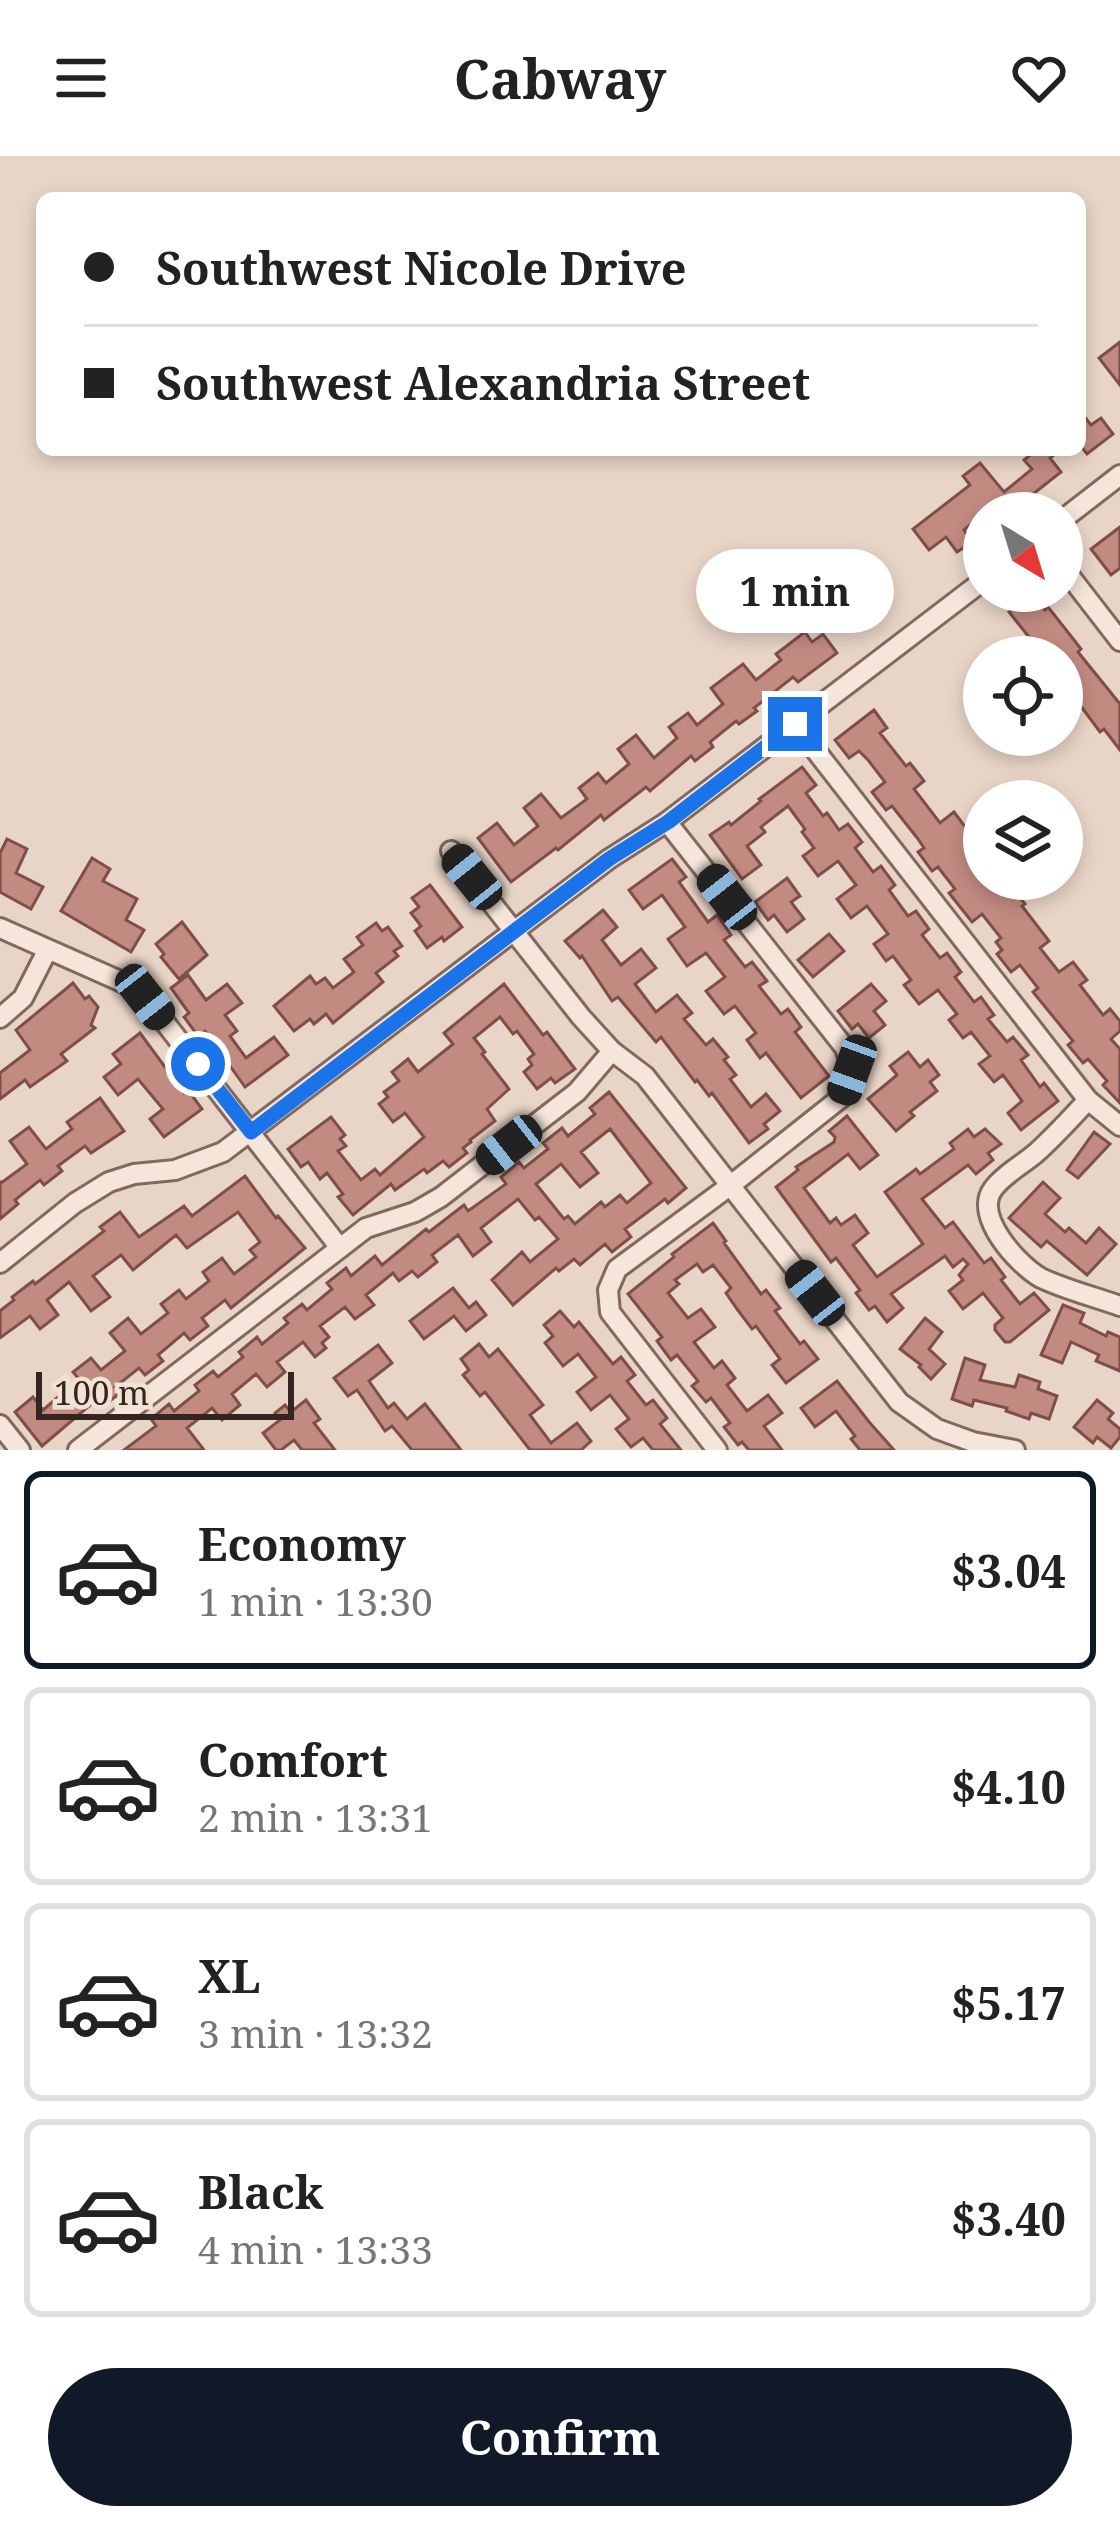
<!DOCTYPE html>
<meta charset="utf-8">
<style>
body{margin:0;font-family:"Noto Serif",serif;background:#f2f2f2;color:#222;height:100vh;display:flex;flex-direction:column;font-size:45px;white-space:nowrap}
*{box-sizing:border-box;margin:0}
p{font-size:39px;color:#767676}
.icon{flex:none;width:66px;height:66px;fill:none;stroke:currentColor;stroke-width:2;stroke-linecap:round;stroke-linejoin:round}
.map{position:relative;height:1294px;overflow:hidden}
.drawer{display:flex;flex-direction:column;background:#fff;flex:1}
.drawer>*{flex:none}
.banner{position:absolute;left:36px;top:36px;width:1050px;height:264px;border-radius:18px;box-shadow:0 6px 18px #0003;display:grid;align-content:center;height:264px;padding:0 48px;background:#fff}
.needle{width:78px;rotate:142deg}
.controls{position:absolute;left:963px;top:336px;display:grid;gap:24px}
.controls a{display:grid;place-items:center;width:120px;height:120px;border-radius:50%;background:#fff;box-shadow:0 6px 18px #0003;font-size:60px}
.scale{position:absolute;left:36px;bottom:30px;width:258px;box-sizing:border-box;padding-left:12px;border:6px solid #352521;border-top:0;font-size:33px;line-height:42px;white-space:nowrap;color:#352521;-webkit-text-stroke:9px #f1e2d6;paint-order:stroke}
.end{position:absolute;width:54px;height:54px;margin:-27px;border:15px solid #1a73e8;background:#fff;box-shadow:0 0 0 6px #fff}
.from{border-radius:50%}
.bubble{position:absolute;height:84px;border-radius:42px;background:#fff;box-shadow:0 6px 18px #0003;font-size:39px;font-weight:700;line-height:84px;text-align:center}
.car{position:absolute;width:36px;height:72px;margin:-36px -18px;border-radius:15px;box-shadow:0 0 9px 3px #0007;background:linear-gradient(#222 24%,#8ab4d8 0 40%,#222 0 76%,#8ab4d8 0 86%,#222 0)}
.banner b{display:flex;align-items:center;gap:42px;height:114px;font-size:45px}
.banner b+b{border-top:3px solid #e0e0e0}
.banner i{width:30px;height:30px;background:#222}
ul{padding:21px 0 0;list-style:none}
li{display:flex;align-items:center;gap:36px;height:198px;margin:0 24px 18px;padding:0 24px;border:6px solid #e0e0e0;border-radius:18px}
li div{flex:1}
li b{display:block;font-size:45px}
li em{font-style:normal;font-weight:700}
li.current{border-color:#111827}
li>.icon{width:108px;height:108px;stroke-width:1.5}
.primary-button{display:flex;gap:24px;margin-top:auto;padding:24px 48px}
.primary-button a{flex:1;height:138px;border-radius:72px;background:#111827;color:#fff;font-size:48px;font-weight:700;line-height:138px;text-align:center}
header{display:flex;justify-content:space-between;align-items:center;height:156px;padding:0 48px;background:#fff;font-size:54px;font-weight:700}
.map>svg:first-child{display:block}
.building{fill:#c28b82;stroke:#7f4e48;stroke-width:3;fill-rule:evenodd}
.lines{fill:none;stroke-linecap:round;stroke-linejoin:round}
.minor-casing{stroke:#82685f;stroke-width:24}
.minor{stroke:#f5e5da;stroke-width:18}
.route{stroke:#1a73e8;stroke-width:15}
</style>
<header><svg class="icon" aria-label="menu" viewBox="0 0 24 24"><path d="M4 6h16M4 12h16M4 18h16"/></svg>Cabway<svg class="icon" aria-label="heart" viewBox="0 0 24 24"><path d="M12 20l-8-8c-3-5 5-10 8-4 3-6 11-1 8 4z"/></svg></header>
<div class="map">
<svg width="1120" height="1294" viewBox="0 0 1120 1294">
<rect width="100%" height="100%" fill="#e9d5c7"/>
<g class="building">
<path d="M 1120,186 L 1120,229 L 1099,202 Z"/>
<path d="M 1080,255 L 1091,269 L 1101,262 L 1113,278 L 1087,298 L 1080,289 Z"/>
<path d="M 1024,294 L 1060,294 L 1050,302 L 1061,316 L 1009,357 L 984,357 L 964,374 L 972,386 L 957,396 L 946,381 L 929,394 L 913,373 L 970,329 L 963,320 L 980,307 L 1004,336 L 1032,313 L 1024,304 L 1029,300 Z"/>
<path d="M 1120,371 L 1120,412 L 1111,419 L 1091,393 Z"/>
<path d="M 1032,437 L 1045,454 L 1048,451 L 1067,475 L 1081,493 L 1078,496 L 1120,548 L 1120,594 L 1104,573 L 1100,576 L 1062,525 L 1062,501 L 1045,501 L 1009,456 Z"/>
<path d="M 805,476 L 812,486 L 823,478 L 837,497 L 798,526 L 793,521 L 754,552 L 757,555 L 739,568 L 736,565 L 710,586 L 713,591 L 695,605 L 691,600 L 650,635 L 646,631 L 604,664 L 601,659 L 558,694 L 556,692 L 511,726 L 478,682 L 497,667 L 514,689 L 538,670 L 524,652 L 541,638 L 561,662 L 587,643 L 579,632 L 598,617 L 606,627 L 629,608 L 618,593 L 636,579 L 654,602 L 677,582 L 669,571 L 688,557 L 697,569 L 723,548 L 711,532 L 743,508 L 756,524 L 781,504 L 776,498 Z"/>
<path d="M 874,554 L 887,572 L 880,577 L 906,610 L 910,607 L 924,625 L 914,633 L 940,667 L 954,656 L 984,696 L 984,723 L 1006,723 L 1025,748 L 1022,750 L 1049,785 L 1040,792 L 1059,816 L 1073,806 L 1087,824 L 1080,829 L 1103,859 L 1110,853 L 1120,865 L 1120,875 L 1111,883 L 1120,893 L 1120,947 L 1103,929 L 1107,925 L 1088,903 L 1083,907 L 1068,889 L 1073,885 L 1033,836 L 1038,832 L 1020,809 L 1011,816 L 997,798 L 1002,794 L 996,786 L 1001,782 L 982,758 L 972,766 L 949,737 L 955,733 L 938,711 L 932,715 L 918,696 L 924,692 L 918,683 L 892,650 L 886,654 L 872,636 L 885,626 L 868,604 L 859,595 L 849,602 L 835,584 Z"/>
<path d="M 802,611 L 816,629 L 806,637 L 823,660 L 827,657 L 839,674 L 848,668 L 862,686 L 855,692 L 873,716 L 881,710 L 895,729 L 889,734 L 908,760 L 916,755 L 929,773 L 922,779 L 940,802 L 947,797 L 961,816 L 955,821 L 974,846 L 981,841 L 994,859 L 988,863 L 1007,886 L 1013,881 L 1028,899 L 1021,904 L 1040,931 L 1044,927 L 1058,945 L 1021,974 L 1008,957 L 1022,945 L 1003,919 L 994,926 L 979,908 L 990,900 L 971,876 L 963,882 L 949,864 L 957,858 L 938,834 L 919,848 L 904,829 L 911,824 L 893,800 L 886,805 L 874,788 L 888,778 L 867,750 L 851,762 L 837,743 L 856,729 L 838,705 L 818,720 L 803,700 L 814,692 L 802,676 L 805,673 L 788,650 L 761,671 L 765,676 L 747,690 L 761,709 L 742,723 L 710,679 L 729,666 L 731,669 L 761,645 L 759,643 Z"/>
<path d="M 7,683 L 27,693 L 16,717 L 43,731 L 31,753 L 0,736 L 0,697 Z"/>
<path d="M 92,702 L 110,713 L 103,725 L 137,743 L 126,764 L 144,774 L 131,796 L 61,755 Z"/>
<path d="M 672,703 L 686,721 L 679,726 L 708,766 L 717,759 L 731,779 L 724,784 L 745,811 L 752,806 L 767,825 L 759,830 L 781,858 L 788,853 L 801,871 L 795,876 L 829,920 L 801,942 L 766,897 L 760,902 L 747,884 L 756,877 L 735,850 L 724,858 L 706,835 L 725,821 L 706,797 L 687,810 L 668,783 L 685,771 L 662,739 L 643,753 L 629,734 Z"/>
<path d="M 787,722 L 800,740 L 791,746 L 804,763 L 787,776 L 774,759 L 768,764 L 755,746 Z"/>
<path d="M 430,729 L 462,771 L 444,785 L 442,781 L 427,792 L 415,775 L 421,770 L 411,757 L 419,751 L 412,742 Z"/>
<path d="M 603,754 L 617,771 L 602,784 L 621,809 L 641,793 L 656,812 L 635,828 L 656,856 L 677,839 L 692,857 L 684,863 L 706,889 L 713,883 L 728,901 L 724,904 L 736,919 L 730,923 L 751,951 L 766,938 L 780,955 L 764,968 L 768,973 L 749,987 L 712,937 L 709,940 L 697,924 L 695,926 L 661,881 L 656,886 L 618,841 L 612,845 L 582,800 L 580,802 L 565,785 Z"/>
<path d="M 182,766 L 207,799 L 179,823 L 161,801 L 164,798 L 156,788 Z"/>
<path d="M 376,767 L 382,775 L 388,771 L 402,790 L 394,795 L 398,800 L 376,817 L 383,826 L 333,867 L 326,858 L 314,868 L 310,863 L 294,875 L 274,850 L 310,820 L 316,828 L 325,822 L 333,832 L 354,816 L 344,803 L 363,789 L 357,781 Z"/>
<path d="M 829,778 L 844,795 L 813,821 L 798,804 Z"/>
<path d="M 188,819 L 206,844 L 227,828 L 242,847 L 225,859 L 237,875 L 230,880 L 246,902 L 274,881 L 288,899 L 245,931 L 205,875 L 198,880 L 184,861 L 189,857 L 171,832 Z"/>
<path d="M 73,827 L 85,843 L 89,840 L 98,851 L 91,869 L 95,872 L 61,898 L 67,905 L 30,931 L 25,924 L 0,943 L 0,917 L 30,894 L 16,874 Z"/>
<path d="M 504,828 L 543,879 L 547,876 L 575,913 L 555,927 L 551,922 L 537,933 L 524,916 L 532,909 L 528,903 L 534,898 L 517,875 L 513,878 L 500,861 L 474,882 L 485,896 L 482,898 L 509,933 L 487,953 L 495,965 L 470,984 L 471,986 L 463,992 L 467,997 L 449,1011 L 443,1005 L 427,1017 L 424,1013 L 395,1034 L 391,1028 L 353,1059 L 338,1041 L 343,1038 L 327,1017 L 320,1023 L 308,1006 L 301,1011 L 288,993 L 331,961 L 345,979 L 340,983 L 346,990 L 338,995 L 361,1024 L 375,1013 L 380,1019 L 424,981 L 405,957 L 393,966 L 379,948 L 388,941 L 384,936 L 399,925 L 392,916 L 408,903 L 418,916 L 453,888 L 444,877 Z"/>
<path d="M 871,828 L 886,845 L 874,855 L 885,869 L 869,882 L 858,868 L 852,873 L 838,855 Z"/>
<path d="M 140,877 L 184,937 L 188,934 L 202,953 L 164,981 L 150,963 L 163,953 L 138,923 L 118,939 L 104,921 L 121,908 L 113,898 Z"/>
<path d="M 908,896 L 920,911 L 928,904 L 939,919 L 930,926 L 937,935 L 910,956 L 914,960 L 896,975 L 868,943 L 897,919 L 890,910 Z"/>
<path d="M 609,936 L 686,1032 L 668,1047 L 665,1043 L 625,1073 L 631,1081 L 612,1096 L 605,1088 L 580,1109 L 574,1103 L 559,1115 L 556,1112 L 513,1149 L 492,1124 L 522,1096 L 530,1106 L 558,1083 L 539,1061 L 535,1064 L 518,1043 L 481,1072 L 491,1086 L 473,1100 L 458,1079 L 432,1099 L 437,1106 L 418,1121 L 412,1115 L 399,1125 L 393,1117 L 366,1139 L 374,1149 L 355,1163 L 345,1151 L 320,1170 L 329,1181 L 322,1187 L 326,1192 L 315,1201 L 303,1186 L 277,1206 L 285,1216 L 267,1231 L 256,1218 L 232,1238 L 240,1249 L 222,1264 L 212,1252 L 187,1272 L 204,1294 L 124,1294 L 156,1270 L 151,1263 L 169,1248 L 174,1255 L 199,1235 L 195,1229 L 213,1215 L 218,1221 L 243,1201 L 239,1196 L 257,1181 L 262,1188 L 288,1167 L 284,1162 L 302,1148 L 307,1154 L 332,1133 L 327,1127 L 346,1112 L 351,1120 L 375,1100 L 382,1109 L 426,1073 L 429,1076 L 464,1049 L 468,1055 L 506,1028 L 501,1021 L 519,1006 L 524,1012 L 548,993 L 543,987 L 562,972 L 568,980 L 595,958 L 590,952 ZM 610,973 L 651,1027 L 627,1047 L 620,1039 L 605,1051 L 601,1046 L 575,1068 L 568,1060 L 564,1063 L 536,1028 L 561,1008 L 580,1031 L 598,1017 L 581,996 Z"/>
<path d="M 100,942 L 124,975 L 91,997 L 85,990 L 58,1010 L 62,1015 L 44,1029 L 40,1024 L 15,1044 L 18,1048 L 0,1063 L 0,1025 L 1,1027 L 27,1008 L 10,985 L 29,971 L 46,993 L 72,973 L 67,966 Z"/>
<path d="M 847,960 L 878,999 L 860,1013 L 848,998 L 804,1032 L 830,1067 L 836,1062 L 841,1069 L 855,1059 L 868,1077 L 853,1089 L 877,1121 L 923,1088 L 885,1036 L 916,1013 L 920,1018 L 954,993 L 950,987 L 968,973 L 974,981 L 985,973 L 1001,988 L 988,997 L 993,1004 L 976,1018 L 968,1009 L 922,1043 L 945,1072 L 953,1066 L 984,1107 L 991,1102 L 1005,1121 L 1001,1124 L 1020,1148 L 1034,1137 L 1049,1154 L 1010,1186 L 1005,1186 L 995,1174 L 995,1169 L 1003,1162 L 983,1137 L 963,1153 L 949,1135 L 963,1124 L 959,1119 L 968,1108 L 963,1103 L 953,1111 L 945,1100 L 891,1138 L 903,1152 L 887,1166 L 875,1150 L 869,1154 L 856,1137 L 860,1134 L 836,1102 L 831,1106 L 776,1031 L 798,1014 L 796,1011 L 834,986 L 835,981 L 829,975 Z"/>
<path d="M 1094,976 L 1110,988 L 1078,1022 L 1067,1014 Z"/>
<path d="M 245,1020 L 276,1062 L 278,1060 L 305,1092 L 231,1152 L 225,1144 L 202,1162 L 208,1170 L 190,1184 L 184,1177 L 158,1199 L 163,1205 L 145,1219 L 139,1212 L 115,1231 L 120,1237 L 102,1251 L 96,1244 L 42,1290 L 15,1256 L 33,1241 L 43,1254 L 58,1241 L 61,1246 L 83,1228 L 73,1216 L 91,1202 L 101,1214 L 125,1195 L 110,1177 L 128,1162 L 141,1178 L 168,1157 L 161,1148 L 179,1134 L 186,1143 L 209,1125 L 203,1116 L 222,1102 L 234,1118 L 256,1101 L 250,1094 L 260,1086 L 238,1056 L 187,1092 L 176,1079 L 133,1114 L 121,1099 L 93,1120 L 110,1141 L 91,1155 L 69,1126 L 47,1144 L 58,1159 L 40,1173 L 30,1160 L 0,1182 L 0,1155 L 14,1144 L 12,1141 L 33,1125 L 35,1128 L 104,1075 L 100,1071 L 120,1056 L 139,1081 L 184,1050 L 192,1060 Z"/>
<path d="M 1043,1026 L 1060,1042 L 1045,1058 L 1065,1076 L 1069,1072 L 1086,1087 L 1099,1072 L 1116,1088 L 1087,1119 L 1047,1085 L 1041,1091 L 1009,1062 Z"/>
<path d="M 713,1067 L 726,1085 L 724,1087 L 761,1138 L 766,1134 L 780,1152 L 775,1155 L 800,1188 L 804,1185 L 818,1203 L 786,1227 L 772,1209 L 780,1203 L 756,1170 L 752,1173 L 737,1153 L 726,1137 L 731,1132 L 713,1109 L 703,1116 L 697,1108 L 675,1124 L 679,1128 L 668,1137 L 688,1162 L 701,1153 L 715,1171 L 694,1186 L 714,1212 L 722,1205 L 735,1222 L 727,1229 L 747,1255 L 768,1239 L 782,1257 L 764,1270 L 782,1294 L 749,1294 L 742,1286 L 738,1289 L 724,1271 L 730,1267 L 711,1242 L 706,1246 L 692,1230 L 698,1225 L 677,1199 L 671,1204 L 657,1185 L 662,1181 L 628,1138 L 674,1101 L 672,1098 Z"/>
<path d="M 453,1132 L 469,1152 L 476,1146 L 486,1159 L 466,1175 L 454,1160 L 424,1183 L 410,1165 Z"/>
<path d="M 1063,1149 L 1084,1157 L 1080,1167 L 1106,1180 L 1108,1176 L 1120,1181 L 1120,1215 L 1096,1205 L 1099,1199 L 1071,1186 L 1062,1207 L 1041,1199 Z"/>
<path d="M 560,1155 L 574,1171 L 579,1166 L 613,1208 L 621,1201 L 635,1219 L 627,1225 L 646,1249 L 653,1244 L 667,1262 L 660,1268 L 681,1294 L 653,1294 L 643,1282 L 631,1291 L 616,1273 L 629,1263 L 610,1239 L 591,1254 L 577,1236 L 596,1221 L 578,1198 L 563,1210 L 545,1187 L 553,1180 L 544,1169 Z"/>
<path d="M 925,1162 L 942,1176 L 929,1193 L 945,1208 L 931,1223 L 919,1211 L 921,1209 L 900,1193 Z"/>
<path d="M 479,1188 L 489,1201 L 498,1193 L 543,1249 L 530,1259 L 551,1287 L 577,1267 L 591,1285 L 581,1294 L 530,1294 L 485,1236 L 480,1240 L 463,1219 L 469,1214 L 461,1203 Z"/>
<path d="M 378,1189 L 392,1207 L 369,1225 L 388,1252 L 394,1247 L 407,1263 L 425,1248 L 461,1294 L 412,1294 L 392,1270 L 385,1275 L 357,1234 L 348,1240 L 334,1222 Z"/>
<path d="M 965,1202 L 985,1209 L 980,1224 L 1015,1231 L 1019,1219 L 1040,1226 L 1038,1233 L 1057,1240 L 1049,1263 L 1031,1257 L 1029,1263 L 1006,1255 L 1007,1252 L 974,1244 L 972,1250 L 952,1243 Z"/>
<path d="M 837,1225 L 870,1267 L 894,1294 L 860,1294 L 851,1283 L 855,1280 L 836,1255 L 815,1271 L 801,1252 Z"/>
<path d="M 306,1244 L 320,1263 L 314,1267 L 335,1294 L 302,1294 L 294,1284 L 281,1294 L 276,1294 L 263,1277 L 280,1264 L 275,1257 L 285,1249 L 291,1256 Z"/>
<path d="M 1097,1244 L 1113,1257 L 1108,1263 L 1120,1273 L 1120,1281 L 1111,1292 L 1097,1281 L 1093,1287 L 1074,1271 Z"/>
</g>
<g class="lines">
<g class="minor-casing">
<g id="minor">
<path d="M 1062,364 L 1120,319"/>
<path d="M 1062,410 L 1120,485"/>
<path d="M 795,568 L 1088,944 L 1120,970"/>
<path d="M 667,666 L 845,892 L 852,914 L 842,941 L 731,1029 L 617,1113 L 608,1134 L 610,1156 L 717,1294"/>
<path d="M 451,695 L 581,861 L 612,895 L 645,920 L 899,1246 L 937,1273 L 973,1286 L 1015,1294"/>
<path d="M 0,772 L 129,829 L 145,841 L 340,1092"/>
<path d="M 0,862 L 23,842 L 47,795"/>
<path d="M 1088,944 C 1071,962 1054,981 1036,997 C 1022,1009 1003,1019 993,1033 C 973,1060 1018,1109 1041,1122 C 1066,1134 1095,1141 1120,1150"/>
<path d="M 0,1107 L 75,1047 L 109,1026 L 134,1018 L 175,1014 L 223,996 L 609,703 L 667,666 L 984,424"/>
<path d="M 0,1269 L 20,1294"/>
<path d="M 78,1294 L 366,1072 L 415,1056 L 441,1041 L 577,936 L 612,895"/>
</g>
</g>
<use href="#minor" class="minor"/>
</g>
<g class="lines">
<path class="route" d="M 198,908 L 251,976 L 609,703 L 668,666 L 795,568"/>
</g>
</svg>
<div class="controls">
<a><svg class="needle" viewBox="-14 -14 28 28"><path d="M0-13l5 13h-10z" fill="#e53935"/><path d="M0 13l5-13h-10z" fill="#767676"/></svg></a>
<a><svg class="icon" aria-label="locate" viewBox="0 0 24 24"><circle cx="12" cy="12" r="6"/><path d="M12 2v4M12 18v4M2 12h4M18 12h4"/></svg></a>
<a><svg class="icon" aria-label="layers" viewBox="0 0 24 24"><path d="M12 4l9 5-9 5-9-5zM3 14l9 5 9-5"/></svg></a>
</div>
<div class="scale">100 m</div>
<i class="end from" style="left:198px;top:908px"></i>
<i class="end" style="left:795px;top:568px"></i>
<div class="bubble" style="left:696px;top:393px;width:198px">1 min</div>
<i class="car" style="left:472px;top:721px;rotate:321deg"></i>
<i class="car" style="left:727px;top:741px;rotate:322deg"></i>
<i class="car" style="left:145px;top:841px;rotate:142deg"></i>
<i class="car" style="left:852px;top:914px;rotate:200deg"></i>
<i class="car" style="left:509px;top:989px;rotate:232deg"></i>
<i class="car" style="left:815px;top:1137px;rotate:322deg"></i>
<div class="banner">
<b><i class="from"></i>Southwest Nicole Drive</b>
<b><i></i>Southwest Alexandria Street</b>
</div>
</div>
<section class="drawer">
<ul>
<li class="current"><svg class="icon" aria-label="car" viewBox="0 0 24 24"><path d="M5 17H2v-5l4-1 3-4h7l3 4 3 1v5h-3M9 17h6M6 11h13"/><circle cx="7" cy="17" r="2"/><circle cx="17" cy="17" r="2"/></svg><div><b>Economy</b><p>1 min · 13:30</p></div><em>$3.04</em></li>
<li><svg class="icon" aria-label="car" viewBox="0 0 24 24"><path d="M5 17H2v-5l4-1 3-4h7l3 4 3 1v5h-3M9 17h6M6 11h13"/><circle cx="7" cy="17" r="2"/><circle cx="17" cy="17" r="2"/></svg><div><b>Comfort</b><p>2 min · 13:31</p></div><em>$4.10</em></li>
<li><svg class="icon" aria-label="car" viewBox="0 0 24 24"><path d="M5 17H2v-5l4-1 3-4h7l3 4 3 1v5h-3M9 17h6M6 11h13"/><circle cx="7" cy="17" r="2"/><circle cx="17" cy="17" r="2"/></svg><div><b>XL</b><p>3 min · 13:32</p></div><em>$5.17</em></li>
<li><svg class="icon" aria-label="car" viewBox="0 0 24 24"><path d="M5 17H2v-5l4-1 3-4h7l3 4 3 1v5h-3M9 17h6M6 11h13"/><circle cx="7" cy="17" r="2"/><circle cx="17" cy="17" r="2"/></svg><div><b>Black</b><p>4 min · 13:33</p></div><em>$3.40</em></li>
</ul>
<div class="primary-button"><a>Confirm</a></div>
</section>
